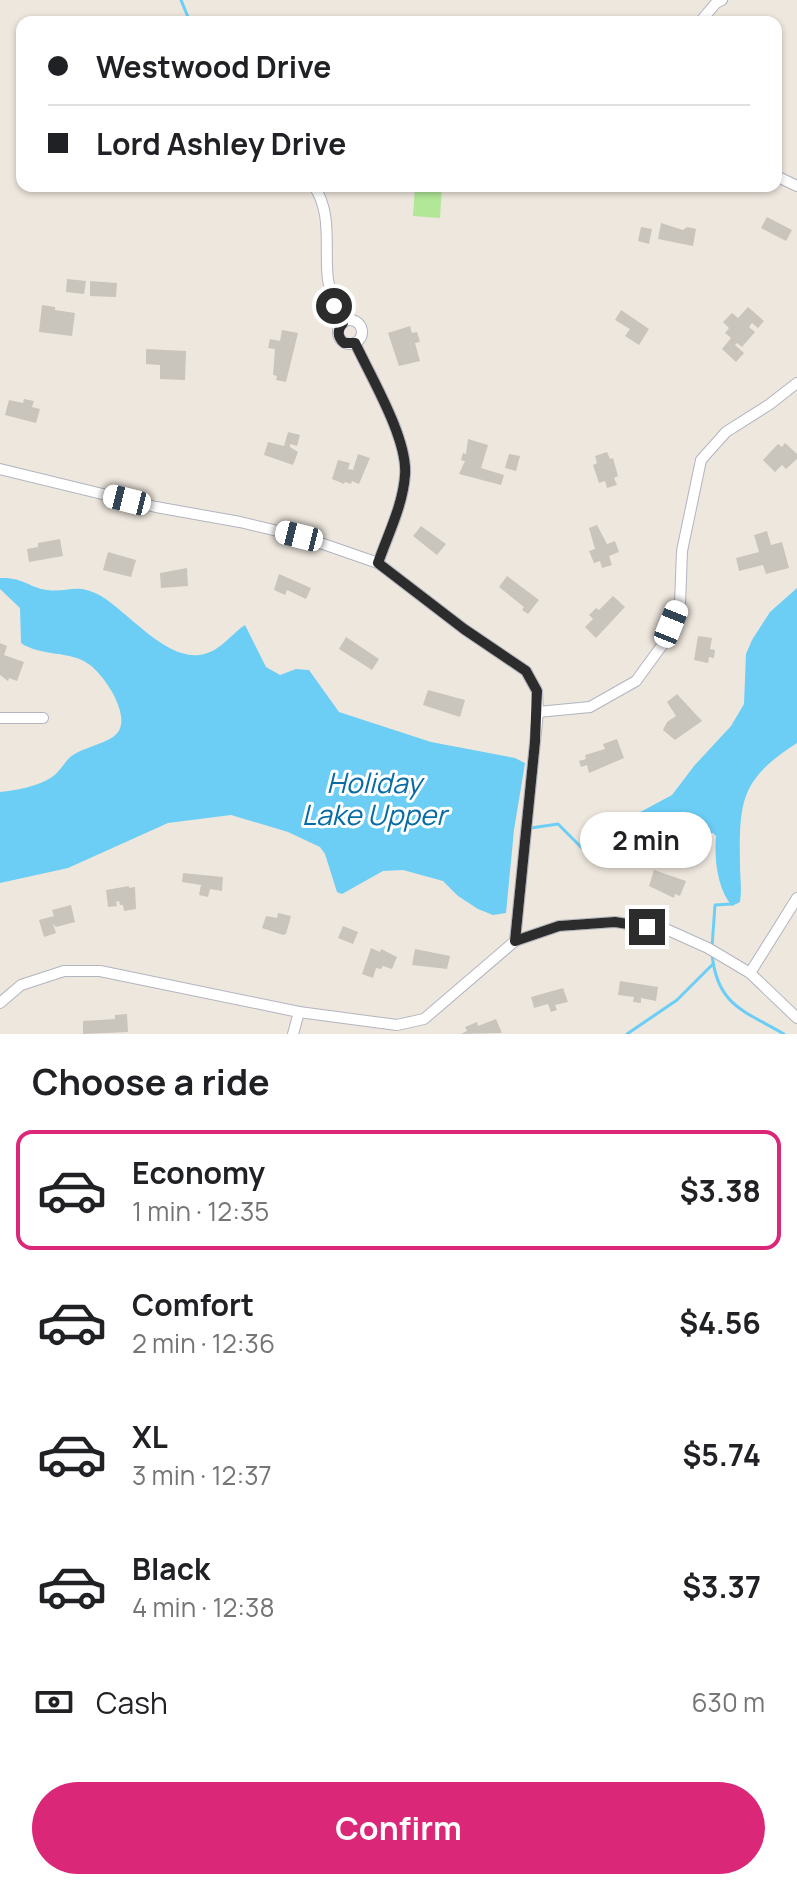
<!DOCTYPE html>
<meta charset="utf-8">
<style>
body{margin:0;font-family:Manrope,sans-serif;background:#f2f2f2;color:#202124;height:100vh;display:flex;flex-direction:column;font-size:30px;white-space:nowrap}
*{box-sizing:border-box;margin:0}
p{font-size:26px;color:#757577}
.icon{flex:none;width:44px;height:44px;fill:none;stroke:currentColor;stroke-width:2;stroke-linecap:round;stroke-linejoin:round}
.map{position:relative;height:1034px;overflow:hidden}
.side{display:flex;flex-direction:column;background:#fff;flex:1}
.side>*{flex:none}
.hud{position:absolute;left:16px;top:16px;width:766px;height:176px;border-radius:16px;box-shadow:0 2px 6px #0004;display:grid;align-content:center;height:176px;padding:0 32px;background:#fff}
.end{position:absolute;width:36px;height:36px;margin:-18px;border:10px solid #2c2c2c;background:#fff;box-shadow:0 0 0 4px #fff}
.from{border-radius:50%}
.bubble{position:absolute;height:56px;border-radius:28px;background:#fff;box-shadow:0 2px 6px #0004;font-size:26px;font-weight:700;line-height:56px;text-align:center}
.car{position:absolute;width:24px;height:48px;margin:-24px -12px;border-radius:10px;box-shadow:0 0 6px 2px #0007;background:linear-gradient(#fff 24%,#345 0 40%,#fff 0 76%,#345 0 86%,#fff 0)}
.hud b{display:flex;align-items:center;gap:28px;height:76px;font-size:30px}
.hud b+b{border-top:2px solid #e0e0e0}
.hud i{width:20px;height:20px;background:#202124}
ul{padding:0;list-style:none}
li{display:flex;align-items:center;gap:24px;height:120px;margin:0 16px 12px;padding:0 16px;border:4px solid transparent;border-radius:16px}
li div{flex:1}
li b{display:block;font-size:30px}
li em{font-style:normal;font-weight:700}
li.on{border-color:#db2777}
li>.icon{width:72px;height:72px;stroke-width:1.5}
h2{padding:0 32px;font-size:36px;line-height:96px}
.pay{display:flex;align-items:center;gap:20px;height:88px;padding:0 32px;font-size:30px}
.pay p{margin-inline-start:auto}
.primary-button{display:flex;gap:16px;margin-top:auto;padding:16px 32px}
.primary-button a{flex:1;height:92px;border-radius:48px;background:#db2777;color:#fff;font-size:32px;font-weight:700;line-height:92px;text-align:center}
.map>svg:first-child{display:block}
.green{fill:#b1e797}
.water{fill:#6ccef5}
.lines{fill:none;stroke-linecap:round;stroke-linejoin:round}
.stream{stroke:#6ccef5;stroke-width:3}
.building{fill:#c9c5bc}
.minor-casing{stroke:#b2b4c0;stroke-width:12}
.minor{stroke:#fff;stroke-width:10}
.route{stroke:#2c2c2c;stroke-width:10}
.labels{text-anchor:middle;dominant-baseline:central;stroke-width:6;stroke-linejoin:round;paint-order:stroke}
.water-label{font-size:28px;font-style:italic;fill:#066ca6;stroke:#fff}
</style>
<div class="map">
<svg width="797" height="1034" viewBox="0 0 797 1034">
<rect width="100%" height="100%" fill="#eee7de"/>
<path class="green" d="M 415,186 L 442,186 L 440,218 L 413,216 Z"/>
<g class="water">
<path d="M 0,578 C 23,577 30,588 47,590 C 68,593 76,582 101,596 C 129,613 165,659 199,655 C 219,653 230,635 245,625 L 266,667 L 280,675 L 296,669 L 309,670 L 339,712 L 431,742 L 515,758 L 525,763 L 514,830 L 506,913 L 493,915 L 478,909 L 458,896 L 443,881 L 403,870 L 383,871 L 342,894 L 337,892 L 325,854 L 320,847 L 288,832 L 231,815 L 168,823 L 68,868 L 0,883 L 0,792 C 17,790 37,787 52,777 C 61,771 65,760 73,755 C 85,747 101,745 113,737 C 136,722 106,677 90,665 C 71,650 41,657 21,643 L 20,608 L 0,589 Z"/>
<path d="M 797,588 L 797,743 C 741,779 739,800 740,864 C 740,877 742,889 740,902 L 732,906 C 717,888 714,858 716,836 L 713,833 L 700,834 L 673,845 L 647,842 L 631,853 L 608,859 L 584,852 L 585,843 L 606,836 L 631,817 L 672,795 L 694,766 L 731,726 L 744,704 L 746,654 L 752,640 L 770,612 Z"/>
</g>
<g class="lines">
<g class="stream">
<path d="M 181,0 L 190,22"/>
<path d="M 531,828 L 558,824 L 582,848 L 585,848"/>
<path d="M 712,947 L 715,905 L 731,904"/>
<path d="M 712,954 C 717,1006 745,1011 784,1034"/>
<path d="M 627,1034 L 677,1000 L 713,964"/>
</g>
</g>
<g class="building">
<path d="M 767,217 L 792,230 L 786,241 L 761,228 Z"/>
<path d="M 661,223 L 683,230 L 687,227 L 696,229 L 693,246 L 658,239 Z"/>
<path d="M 641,227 L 652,229 L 649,244 L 638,241 Z"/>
<path d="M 67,279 L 86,281 L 84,294 L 66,292 Z"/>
<path d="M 90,281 L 117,283 L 116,297 L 90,296 Z"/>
<path d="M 42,305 L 55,307 L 55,310 L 75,313 L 72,336 L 39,332 Z"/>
<path d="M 748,307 L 764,321 L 758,328 L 752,323 L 749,327 L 755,332 L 742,347 L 737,343 L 735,345 L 744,353 L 736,362 L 722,349 L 731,338 L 725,333 L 729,328 L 723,322 L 732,313 L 738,318 Z"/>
<path d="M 621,310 L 649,329 L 639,345 L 625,336 L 630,329 L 615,320 Z"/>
<path d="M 410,326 L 412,333 L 417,332 L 420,342 L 415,343 L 420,361 L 399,366 L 388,333 Z"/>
<path d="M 282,330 L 298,333 L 286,382 L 276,380 L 277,376 L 273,375 L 275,349 L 268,348 L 270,339 L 280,341 Z"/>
<path d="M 146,349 L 186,351 L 185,380 L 160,379 L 160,365 L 146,364 Z"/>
<path d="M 24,399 L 34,401 L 32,407 L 40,409 L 36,423 L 5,415 L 9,400 L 23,403 Z"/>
<path d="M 288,432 L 300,435 L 297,446 L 290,444 L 290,447 L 298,452 L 293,465 L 264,455 L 268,442 L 284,446 Z"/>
<path d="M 468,439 L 488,445 L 481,468 L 504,475 L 501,485 L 459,474 L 465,461 L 461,460 L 463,453 L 466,454 Z"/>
<path d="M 785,443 L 797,454 L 797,459 L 786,469 L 782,465 L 775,472 L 763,460 L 778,444 L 782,447 Z"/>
<path d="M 607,452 L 610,459 L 613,458 L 618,476 L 614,478 L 617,485 L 607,488 L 605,481 L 599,483 L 593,465 L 597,463 L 595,456 Z"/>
<path d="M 358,454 L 370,458 L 359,484 L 352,481 L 351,484 L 345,482 L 344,484 L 332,479 L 338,460 L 350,463 L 348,469 L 353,470 Z"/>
<path d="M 509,454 L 520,456 L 516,471 L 505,468 Z"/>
<path d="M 597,525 L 607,544 L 615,541 L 619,552 L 609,556 L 612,565 L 602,568 L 600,561 L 594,563 L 589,551 L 595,549 L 589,528 Z"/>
<path d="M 421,526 L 446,544 L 437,555 L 413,536 Z"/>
<path d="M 767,531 L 771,545 L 782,542 L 789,568 L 766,574 L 763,565 L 739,571 L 736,558 L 759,552 L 754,535 Z"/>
<path d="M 60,539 L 63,556 L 29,562 L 27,549 L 38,547 L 38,543 Z"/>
<path d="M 108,552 L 136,560 L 131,577 L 103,570 Z"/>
<path d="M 187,568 L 188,586 L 161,588 L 160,573 Z"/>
<path d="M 279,574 L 311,588 L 306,599 L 287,590 L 285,595 L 274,590 Z"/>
<path d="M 507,576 L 539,600 L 528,614 L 522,610 L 524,607 L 499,587 Z"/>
<path d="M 613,596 L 625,607 L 596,638 L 585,627 L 593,619 L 589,615 L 596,608 L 599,610 Z"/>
<path d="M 698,636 L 712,638 L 710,649 L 715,650 L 714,658 L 709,657 L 708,663 L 694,660 Z"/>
<path d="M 346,637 L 379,659 L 372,670 L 339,649 Z"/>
<path d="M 0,643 L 7,646 L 4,655 L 24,662 L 17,681 L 9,678 L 8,681 L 0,675 Z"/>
<path d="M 428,690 L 465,700 L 460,717 L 423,705 Z"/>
<path d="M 677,694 L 702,721 L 675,740 L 663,730 L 667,722 L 676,716 L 667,702 Z"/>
<path d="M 617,739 L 624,758 L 589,773 L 587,765 L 581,767 L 579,761 L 586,759 L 585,755 L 605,749 L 603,744 Z"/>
<path d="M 654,870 L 686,881 L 680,896 L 675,894 L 674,898 L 649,886 Z"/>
<path d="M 183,873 L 223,877 L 222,891 L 210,889 L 208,897 L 199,895 L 201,885 L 182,882 Z"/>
<path d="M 129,886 L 129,888 L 135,887 L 136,909 L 124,911 L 123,905 L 120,905 L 119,901 L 116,902 L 117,906 L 108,907 L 106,890 Z"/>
<path d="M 71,905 L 75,922 L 56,927 L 53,924 L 56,933 L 44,937 L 39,920 L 54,916 L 52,910 Z"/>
<path d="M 278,913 L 291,916 L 286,934 L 283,935 L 262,928 L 266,916 L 277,918 Z"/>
<path d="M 343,926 L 358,932 L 353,944 L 338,938 Z"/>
<path d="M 371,948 L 380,952 L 381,949 L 397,957 L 392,969 L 383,966 L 381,969 L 376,968 L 373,978 L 362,974 Z"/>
<path d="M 415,949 L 450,956 L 447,969 L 412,965 Z"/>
<path d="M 620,981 L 658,987 L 656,1001 L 641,998 L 641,1003 L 633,1002 L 634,997 L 618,995 Z"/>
<path d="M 563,988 L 568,1002 L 555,1005 L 557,1010 L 551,1012 L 548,1004 L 534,1008 L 531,997 Z"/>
<path d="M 127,1014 L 128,1032 L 83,1034 L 83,1021 L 115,1019 L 115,1015 Z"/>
<path d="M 496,1019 L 502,1033 L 461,1034 L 467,1031 L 465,1027 L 477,1022 L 478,1026 Z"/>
</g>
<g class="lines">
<g class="minor-casing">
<g id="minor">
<path d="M 700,22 L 716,3 L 722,0"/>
<path d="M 776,176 L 797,186"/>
<path d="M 314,186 C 333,214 324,249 328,280 C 331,296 336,309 343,323"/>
<circle cx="350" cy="332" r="12"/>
<path d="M 355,343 C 371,377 408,439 405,475 C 403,505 388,535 378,563"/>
<path d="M 0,469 L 156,507 L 240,522 L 303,537 L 378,563 L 464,629 L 526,671 L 537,691 L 538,712 L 515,941"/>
<path d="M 538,712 L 590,707 L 636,681 L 663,644 L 680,604 L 682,551 L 701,460 L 726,432 L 770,404 L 797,383"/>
<path d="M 0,718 L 43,718"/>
<path d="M 750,973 L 797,898"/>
<path d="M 0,1003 L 21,985 L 64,971 L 100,971 L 299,1012 L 397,1025 L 424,1019 L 515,941 L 559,926 L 615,922 L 668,930 L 708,948 L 750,973 L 797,1018"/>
<path d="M 293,1034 L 299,1012"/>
</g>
</g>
<use href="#minor" class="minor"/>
</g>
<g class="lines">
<path class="route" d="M 334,306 L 343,323 C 337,330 337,337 344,343 L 355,343 C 371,377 408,439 405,475 C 403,505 388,534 378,563 L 464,629 L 526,671 L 537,691 L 535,742 L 515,941 L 559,926 L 615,922 L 647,927"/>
</g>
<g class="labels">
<g class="water-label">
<text x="374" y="782">Holiday<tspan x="374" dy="32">Lake Upper</tspan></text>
</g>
</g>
</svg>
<i class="end from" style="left:334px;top:306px"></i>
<i class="end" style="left:647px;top:927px"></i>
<div class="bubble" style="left:580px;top:812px;width:132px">2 min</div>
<i class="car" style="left:127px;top:500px;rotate:284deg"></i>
<i class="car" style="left:299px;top:536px;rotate:284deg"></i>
<i class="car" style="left:671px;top:624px;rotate:22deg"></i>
<div class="hud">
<b><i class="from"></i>Westwood Drive</b>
<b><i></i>Lord Ashley Drive</b>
</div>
</div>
<section class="side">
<h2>Choose a ride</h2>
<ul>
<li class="on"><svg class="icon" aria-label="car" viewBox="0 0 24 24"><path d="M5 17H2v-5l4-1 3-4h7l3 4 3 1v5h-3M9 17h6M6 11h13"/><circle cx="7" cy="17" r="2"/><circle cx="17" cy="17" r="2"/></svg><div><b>Economy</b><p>1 min · 12:35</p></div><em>$3.38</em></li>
<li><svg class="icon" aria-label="car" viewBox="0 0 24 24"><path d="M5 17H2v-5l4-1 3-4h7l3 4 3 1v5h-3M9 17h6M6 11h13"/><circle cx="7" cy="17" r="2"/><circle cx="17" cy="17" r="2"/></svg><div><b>Comfort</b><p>2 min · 12:36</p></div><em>$4.56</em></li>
<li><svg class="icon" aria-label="car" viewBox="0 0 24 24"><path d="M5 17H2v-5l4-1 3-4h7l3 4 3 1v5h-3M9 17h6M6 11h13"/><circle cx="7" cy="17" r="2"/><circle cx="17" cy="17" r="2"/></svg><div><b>XL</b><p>3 min · 12:37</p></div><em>$5.74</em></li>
<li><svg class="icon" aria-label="car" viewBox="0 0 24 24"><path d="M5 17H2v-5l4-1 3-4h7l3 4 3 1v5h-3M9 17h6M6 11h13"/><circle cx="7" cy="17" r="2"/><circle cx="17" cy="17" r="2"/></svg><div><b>Black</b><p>4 min · 12:38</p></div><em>$3.37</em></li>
</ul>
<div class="pay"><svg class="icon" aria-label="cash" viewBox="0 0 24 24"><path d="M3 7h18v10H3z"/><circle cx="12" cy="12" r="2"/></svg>Cash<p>630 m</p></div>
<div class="primary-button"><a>Confirm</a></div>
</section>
